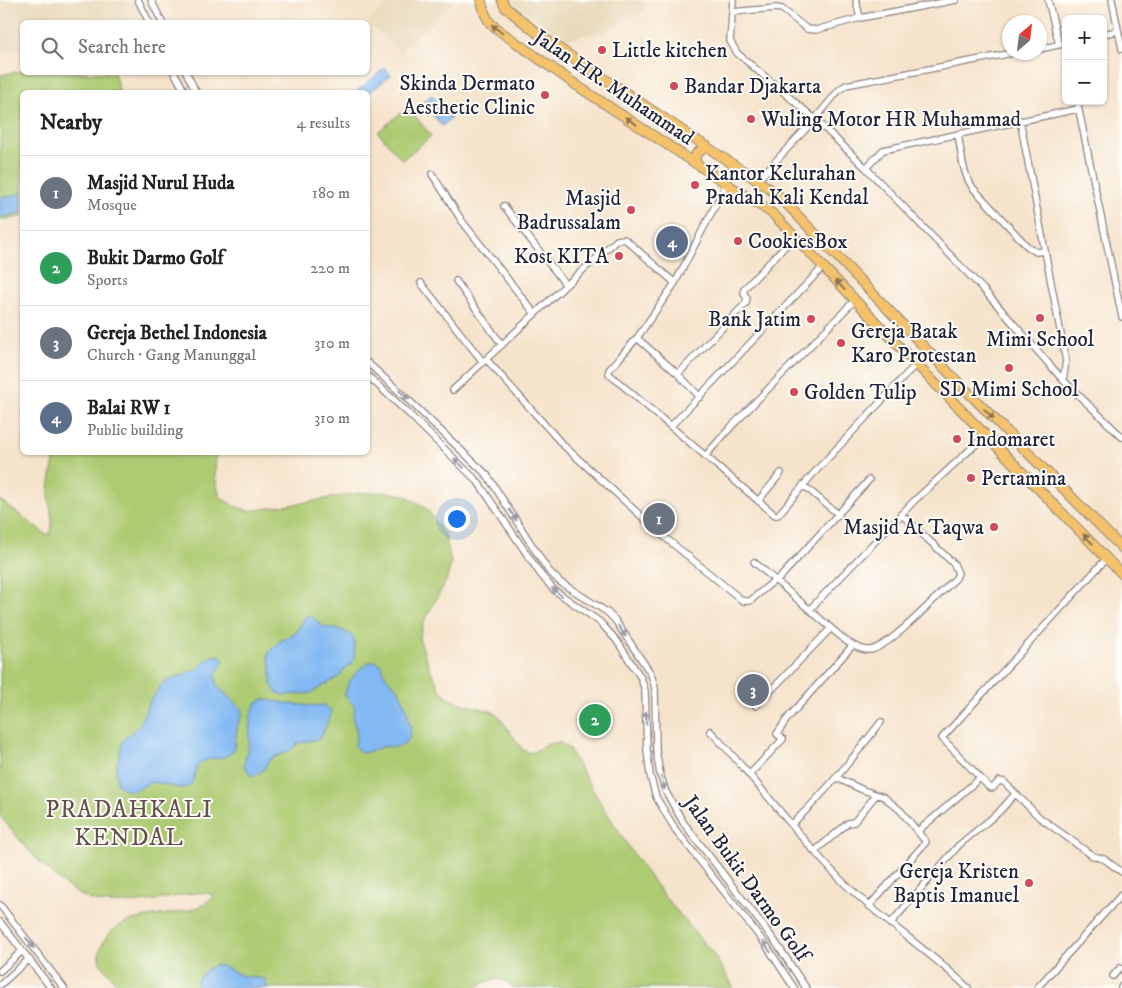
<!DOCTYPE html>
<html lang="en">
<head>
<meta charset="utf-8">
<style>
  body { margin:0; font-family:"IM FELL DW Pica",serif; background:#f6f6f6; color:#202124 }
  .controls { position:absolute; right:15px; top:15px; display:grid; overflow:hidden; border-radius:8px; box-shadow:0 1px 4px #0004 }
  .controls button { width:45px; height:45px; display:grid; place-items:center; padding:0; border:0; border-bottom:1px solid #e0e0e0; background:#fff; color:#202124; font:25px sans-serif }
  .compass { position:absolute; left:1002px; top:15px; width:45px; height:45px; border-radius:50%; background:#fff; box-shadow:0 1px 4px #0004; rotate:28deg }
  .you { position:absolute; left:456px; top:518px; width:18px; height:18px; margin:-12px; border:4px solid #fff; border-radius:50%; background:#1a73e8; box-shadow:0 0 0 8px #1a73e833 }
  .badge { display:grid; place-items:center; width:32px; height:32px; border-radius:50%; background:#d93025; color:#fff; font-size:16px; font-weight:700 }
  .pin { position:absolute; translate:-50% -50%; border:2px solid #fff; box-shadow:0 1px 5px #0006 }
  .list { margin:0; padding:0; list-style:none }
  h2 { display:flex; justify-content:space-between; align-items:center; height:65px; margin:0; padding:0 20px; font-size:21px }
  h2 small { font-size:16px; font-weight:400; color:#757577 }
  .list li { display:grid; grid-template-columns:32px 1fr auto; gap:15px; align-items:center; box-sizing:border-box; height:75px; padding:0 20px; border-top:1px solid #e0e0e0 }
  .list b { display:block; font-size:19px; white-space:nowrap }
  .list p { margin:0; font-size:16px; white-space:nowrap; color:#757577 }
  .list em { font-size:16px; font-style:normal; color:#757577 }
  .icon { flex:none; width:28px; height:28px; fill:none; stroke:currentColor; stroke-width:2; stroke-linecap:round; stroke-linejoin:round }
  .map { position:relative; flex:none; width:1122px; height:988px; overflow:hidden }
  .search { position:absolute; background:#fff; box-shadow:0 1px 4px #0004; left:20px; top:20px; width:350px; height:55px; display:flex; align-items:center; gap:12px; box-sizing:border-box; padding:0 18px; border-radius:8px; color:#757577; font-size:19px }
  .panel { position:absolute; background:#fff; box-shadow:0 1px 4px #0004; left:20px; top:90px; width:350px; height:365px; border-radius:8px }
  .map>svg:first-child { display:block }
  .built { fill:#e9d9ba }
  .green { fill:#adcb72; stroke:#687656 }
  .water { fill:#82b9f2; stroke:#526e96 }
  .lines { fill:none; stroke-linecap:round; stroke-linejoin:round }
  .street-casing { stroke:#8c8283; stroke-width:8 }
  .primary-casing { stroke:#8c8283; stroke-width:11 }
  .street { stroke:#fff; stroke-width:5.5 }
  .primary { stroke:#f3c26a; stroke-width:9 }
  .oneway { fill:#8a7252 }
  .oneway2 { fill:#9c9ca7 }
  .poi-dot { fill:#d1495b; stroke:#fdfcf7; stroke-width:2 }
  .labels { text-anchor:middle; stroke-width:4; stroke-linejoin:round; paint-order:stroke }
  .poi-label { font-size:21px; fill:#22223b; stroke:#fdfcf7; text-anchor:start }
  .street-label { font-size:21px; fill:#22223b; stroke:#fdfcf7 }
  .quarter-label { font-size:24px; letter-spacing:1px; fill:#66504a; stroke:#fdfcf7 }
</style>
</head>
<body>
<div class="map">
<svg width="1122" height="988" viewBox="0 0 1122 988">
  <rect width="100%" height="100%" fill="#fdfcf7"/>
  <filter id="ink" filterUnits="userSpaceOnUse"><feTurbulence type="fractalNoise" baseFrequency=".02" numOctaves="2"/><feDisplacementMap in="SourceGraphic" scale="10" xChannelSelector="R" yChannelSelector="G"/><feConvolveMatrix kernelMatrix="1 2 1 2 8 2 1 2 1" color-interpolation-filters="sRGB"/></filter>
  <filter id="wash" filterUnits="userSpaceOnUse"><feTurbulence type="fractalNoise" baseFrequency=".0096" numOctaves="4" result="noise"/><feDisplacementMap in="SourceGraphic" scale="20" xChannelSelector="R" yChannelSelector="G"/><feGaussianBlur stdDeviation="1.12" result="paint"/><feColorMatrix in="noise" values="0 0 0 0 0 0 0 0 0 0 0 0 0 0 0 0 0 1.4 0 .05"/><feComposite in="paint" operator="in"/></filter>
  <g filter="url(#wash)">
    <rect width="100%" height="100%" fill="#f6e3cb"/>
    <path class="built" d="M0,0H137L149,22H22V49L0,51Z
      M390,0H456L400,51L368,23Z
      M510,0H643L645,9L603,32L565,40Z"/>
    <path class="green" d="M22,71V72L114,73L120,92H22V217L0,220V75Z
      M408,107L431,136L402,160L378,132Z
      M56,452L216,453L215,477L220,497L234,506L249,511L296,504L359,493L386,492L405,495L427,509L445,536L451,561L447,579L424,622L419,638L430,669L441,691L453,701L491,711L498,715L523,750L531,753L548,744L559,742L568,748L603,807L636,858L664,896L714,955L734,988H513C500,972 489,981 474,988H121L100,963C98,956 99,951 102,945C119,902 194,926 213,895C201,889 181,896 168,898C146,901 122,906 99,902C64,896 22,843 0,816V500L45,534H50C55,521 49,508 49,495C49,481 53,467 56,452Z"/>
    <path class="water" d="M385,68L391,75L368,94V92H359L357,91Z
      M432,95L451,118L442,126L423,102Z
      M22,192V213L0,217V197L14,196Z
      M311,616L324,627L342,630L350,634L353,637L355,646L354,659L352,664L345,668L340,676L311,693L284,695L277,693L271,684V668L268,656L269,652L279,642L297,632L305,617Z
      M219,655L224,660L215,676L218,687L243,710C242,717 238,722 237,729C234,740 238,754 223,757C215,759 208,758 201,763C196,766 195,772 194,777C190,792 181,788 170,786C164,784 157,783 151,782L135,790L130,791L122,788L117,783L116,770L123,740L139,726L149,703L163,683L197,669L206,660L214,656Z
      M373,661C386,665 381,669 387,678C390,682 395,685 398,689C404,698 412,725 410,735C409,739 406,742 403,745L394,747L385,746L364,753L360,752L355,746L357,731L352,718C359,703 351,705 345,695C347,681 360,666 373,661Z
      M264,699C278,702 311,708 323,705L331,710V714L320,739L298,743L291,750L270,759L263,770L254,776L250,774L244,765L249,744L250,717L256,703Z
      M215,965L222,966L243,976L265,979L267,988H195C200,975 202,972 215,965Z"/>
  </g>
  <g filter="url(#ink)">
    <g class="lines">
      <g class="street-casing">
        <path id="street" d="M138,0L149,22
          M151,0L162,22
          M733,0L730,41L737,53L815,119L866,168L983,289L1063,380L1122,437
          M856,0L860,18
          M1048,0L1059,45
          M1112,0L1122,49
          M732,12L776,8L782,9L807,29L816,30L860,18L956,0
          M1103,34L1118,31
          M1040,49L1066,43
          M174,72L185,92
          M186,72L196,92
          M1077,101L1122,317
          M1020,120L1066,361L1063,380
          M958,134C961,151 962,173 973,188L1027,246L1036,252L1044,251
          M866,168L883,150L1078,109
          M432,174L462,221L535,314
          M758,180L815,119L839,90L846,85L1018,52
          M727,183L675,283L637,338L609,370V374L775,515H778L813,474L916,364
          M504,206L566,285
          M456,281L502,345
          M421,283L483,362
          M637,338L678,374L700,397
          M486,359L563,445L662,535L743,601H750L775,580
          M368,363L416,407L487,475L548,570L560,582L607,612L615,620L651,674L655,688L656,750L660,774L666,792L683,822L774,940L806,988
          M678,374L746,303L747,298L744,294V289L794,237
          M368,376L409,414L478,482L541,575L554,590L600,622L617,641L641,678L645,691L647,750L650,775L656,797L675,829L766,945L794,988
          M453,390L566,285L617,240L624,239L626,240L675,283
          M671,426L823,267
          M706,455L731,427L855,300
          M803,485L839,515
          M758,501L781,473
          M1107,558L942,738L989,787L993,788L999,781L1004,782L1039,817L1093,856L1104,859L1122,872
          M754,562L846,641C853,645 862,651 871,650C892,645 939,594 956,578L958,573L954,564L901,514
          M777,581L869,480
          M810,609L914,501L986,435
          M756,706L831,628
          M710,731C758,780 797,837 846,885C885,922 929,951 968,988
          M749,775L783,739L777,734L787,719L853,645
          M837,778L863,790L884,797L901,811L926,842L869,906
          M792,824C825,793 853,758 881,722
          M918,831L980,778
          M815,851L848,823L854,822L876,795
          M0,905L64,988
          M0,922L51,988
          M890,924L959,845L999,812L1015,794
          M0,971L22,951
          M1113,976L1120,968
          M0,985L29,959
          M1037,988L1122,894
          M1121,988L1122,986"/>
      </g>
      <g class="primary-casing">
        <path id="primary" d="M481,0L485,14L490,23L504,34L579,87L773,214L916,364L1122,574
          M502,0L505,7L542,37L776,193L953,377L1122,548
          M695,163L696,154L707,146"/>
      </g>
      <use href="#street" class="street"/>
      <use href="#primary" class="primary"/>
    </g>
    <defs><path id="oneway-solid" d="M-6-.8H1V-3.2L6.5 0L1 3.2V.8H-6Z" transform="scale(1.25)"/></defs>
    <g class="oneway">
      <use href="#oneway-solid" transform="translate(497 29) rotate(-141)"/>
      <use href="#oneway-solid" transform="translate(631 121) rotate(-147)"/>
      <use href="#oneway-solid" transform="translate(840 285) rotate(-134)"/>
      <use href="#oneway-solid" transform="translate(989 414) rotate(46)"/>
      <use href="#oneway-solid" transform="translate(1088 539) rotate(-135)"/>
    </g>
    <g class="oneway2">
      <use href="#oneway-solid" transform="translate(404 395) rotate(42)"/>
      <use href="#oneway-solid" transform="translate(459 463) rotate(-135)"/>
      <use href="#oneway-solid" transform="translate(513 515) rotate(57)"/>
      <use href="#oneway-solid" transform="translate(557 592) rotate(-140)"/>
      <use href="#oneway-solid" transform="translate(622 631) rotate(56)"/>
      <use href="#oneway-solid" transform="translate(646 718) rotate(-92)"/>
      <use href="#oneway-solid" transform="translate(663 783) rotate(73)"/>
      <use href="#oneway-solid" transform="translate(30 943) rotate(52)"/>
      <use href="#oneway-solid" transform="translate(767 947) rotate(-125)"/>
    </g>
  </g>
  <g class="poi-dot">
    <circle cx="602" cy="50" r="5"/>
    <circle cx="674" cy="86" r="5"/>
    <circle cx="545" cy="95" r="5"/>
    <circle cx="751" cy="119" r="5"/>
    <circle cx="695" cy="185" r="5"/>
    <circle cx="631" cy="210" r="5"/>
    <circle cx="738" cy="241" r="5"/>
    <circle cx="619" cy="256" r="5"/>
    <circle cx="1040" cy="318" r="5"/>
    <circle cx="811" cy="319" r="5"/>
    <circle cx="841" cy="343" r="5"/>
    <circle cx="1009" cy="368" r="5"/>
    <circle cx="794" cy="392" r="5"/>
    <circle cx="957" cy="439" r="5"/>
    <circle cx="971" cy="478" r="5"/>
    <circle cx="994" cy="527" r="5"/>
    <circle cx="1029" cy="883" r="5"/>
  </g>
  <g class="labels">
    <g class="poi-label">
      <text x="612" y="57">Little kitchen</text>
      <text x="535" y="90" text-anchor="end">Skinda Dermato<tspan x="535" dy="24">Aesthetic Clinic</tspan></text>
      <text x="684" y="93">Bandar Djakarta</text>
      <text x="761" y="126">Wuling Motor HR Muhammad</text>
      <text x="705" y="180">Kantor Kelurahan<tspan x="705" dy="24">Pradah Kali Kendal</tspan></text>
      <text x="621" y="205" text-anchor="end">Masjid<tspan x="621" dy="24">Badrussalam</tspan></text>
      <text x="748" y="248">CookiesBox</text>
      <text x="609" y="263" text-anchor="end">Kost KITA</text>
      <text x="801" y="326" text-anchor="end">Bank Jatim</text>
      <text x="851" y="338">Gereja Batak<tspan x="851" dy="24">Karo Protestan</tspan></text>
      <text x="1040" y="346" text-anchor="middle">Mimi School</text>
      <text x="1009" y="396" text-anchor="middle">SD Mimi School</text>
      <text x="804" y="399">Golden Tulip</text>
      <text x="967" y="446">Indomaret</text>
      <text x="981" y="485">Pertamina</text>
      <text x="984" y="534" text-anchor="end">Masjid At Taqwa</text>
      <text x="1019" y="878" text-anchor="end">Gereja Kristen<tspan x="1019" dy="24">Baptis Imanuel</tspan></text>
    </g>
    <g class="street-label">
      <text transform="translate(614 87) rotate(34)" y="7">Jalan HR. Muhammad</text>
      <text transform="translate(747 878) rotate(54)" y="7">Jalan Bukit Darmo Golf</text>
    </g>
    <g class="quarter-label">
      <text x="129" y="817">PRADAHKALI<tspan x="129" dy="28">KENDAL</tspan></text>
    </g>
  </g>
</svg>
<div class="controls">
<button>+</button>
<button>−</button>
</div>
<svg class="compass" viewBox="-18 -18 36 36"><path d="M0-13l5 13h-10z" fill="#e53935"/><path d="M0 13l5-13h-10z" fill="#757577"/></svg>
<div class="you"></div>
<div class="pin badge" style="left:659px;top:519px;background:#6b7280">1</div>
<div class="pin badge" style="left:595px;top:720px;background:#2e9e5b">2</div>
<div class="pin badge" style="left:753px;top:690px;background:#6b7280">3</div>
<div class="pin badge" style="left:672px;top:242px;background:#5c6f8a">4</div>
<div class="search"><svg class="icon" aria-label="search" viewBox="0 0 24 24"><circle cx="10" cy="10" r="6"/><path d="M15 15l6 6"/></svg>Search here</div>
<section class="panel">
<h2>Nearby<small>4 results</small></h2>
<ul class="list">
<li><span class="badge" style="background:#6b7280">1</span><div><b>Masjid Nurul Huda</b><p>Mosque</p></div><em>180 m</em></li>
<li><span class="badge" style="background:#2e9e5b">2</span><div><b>Bukit Darmo Golf</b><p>Sports</p></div><em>220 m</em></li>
<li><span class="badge" style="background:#6b7280">3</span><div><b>Gereja Bethel Indonesia</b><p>Church · Gang Manunggal</p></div><em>310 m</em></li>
<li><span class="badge" style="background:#5c6f8a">4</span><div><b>Balai RW 1</b><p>Public building</p></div><em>310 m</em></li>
</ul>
</section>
</div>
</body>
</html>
